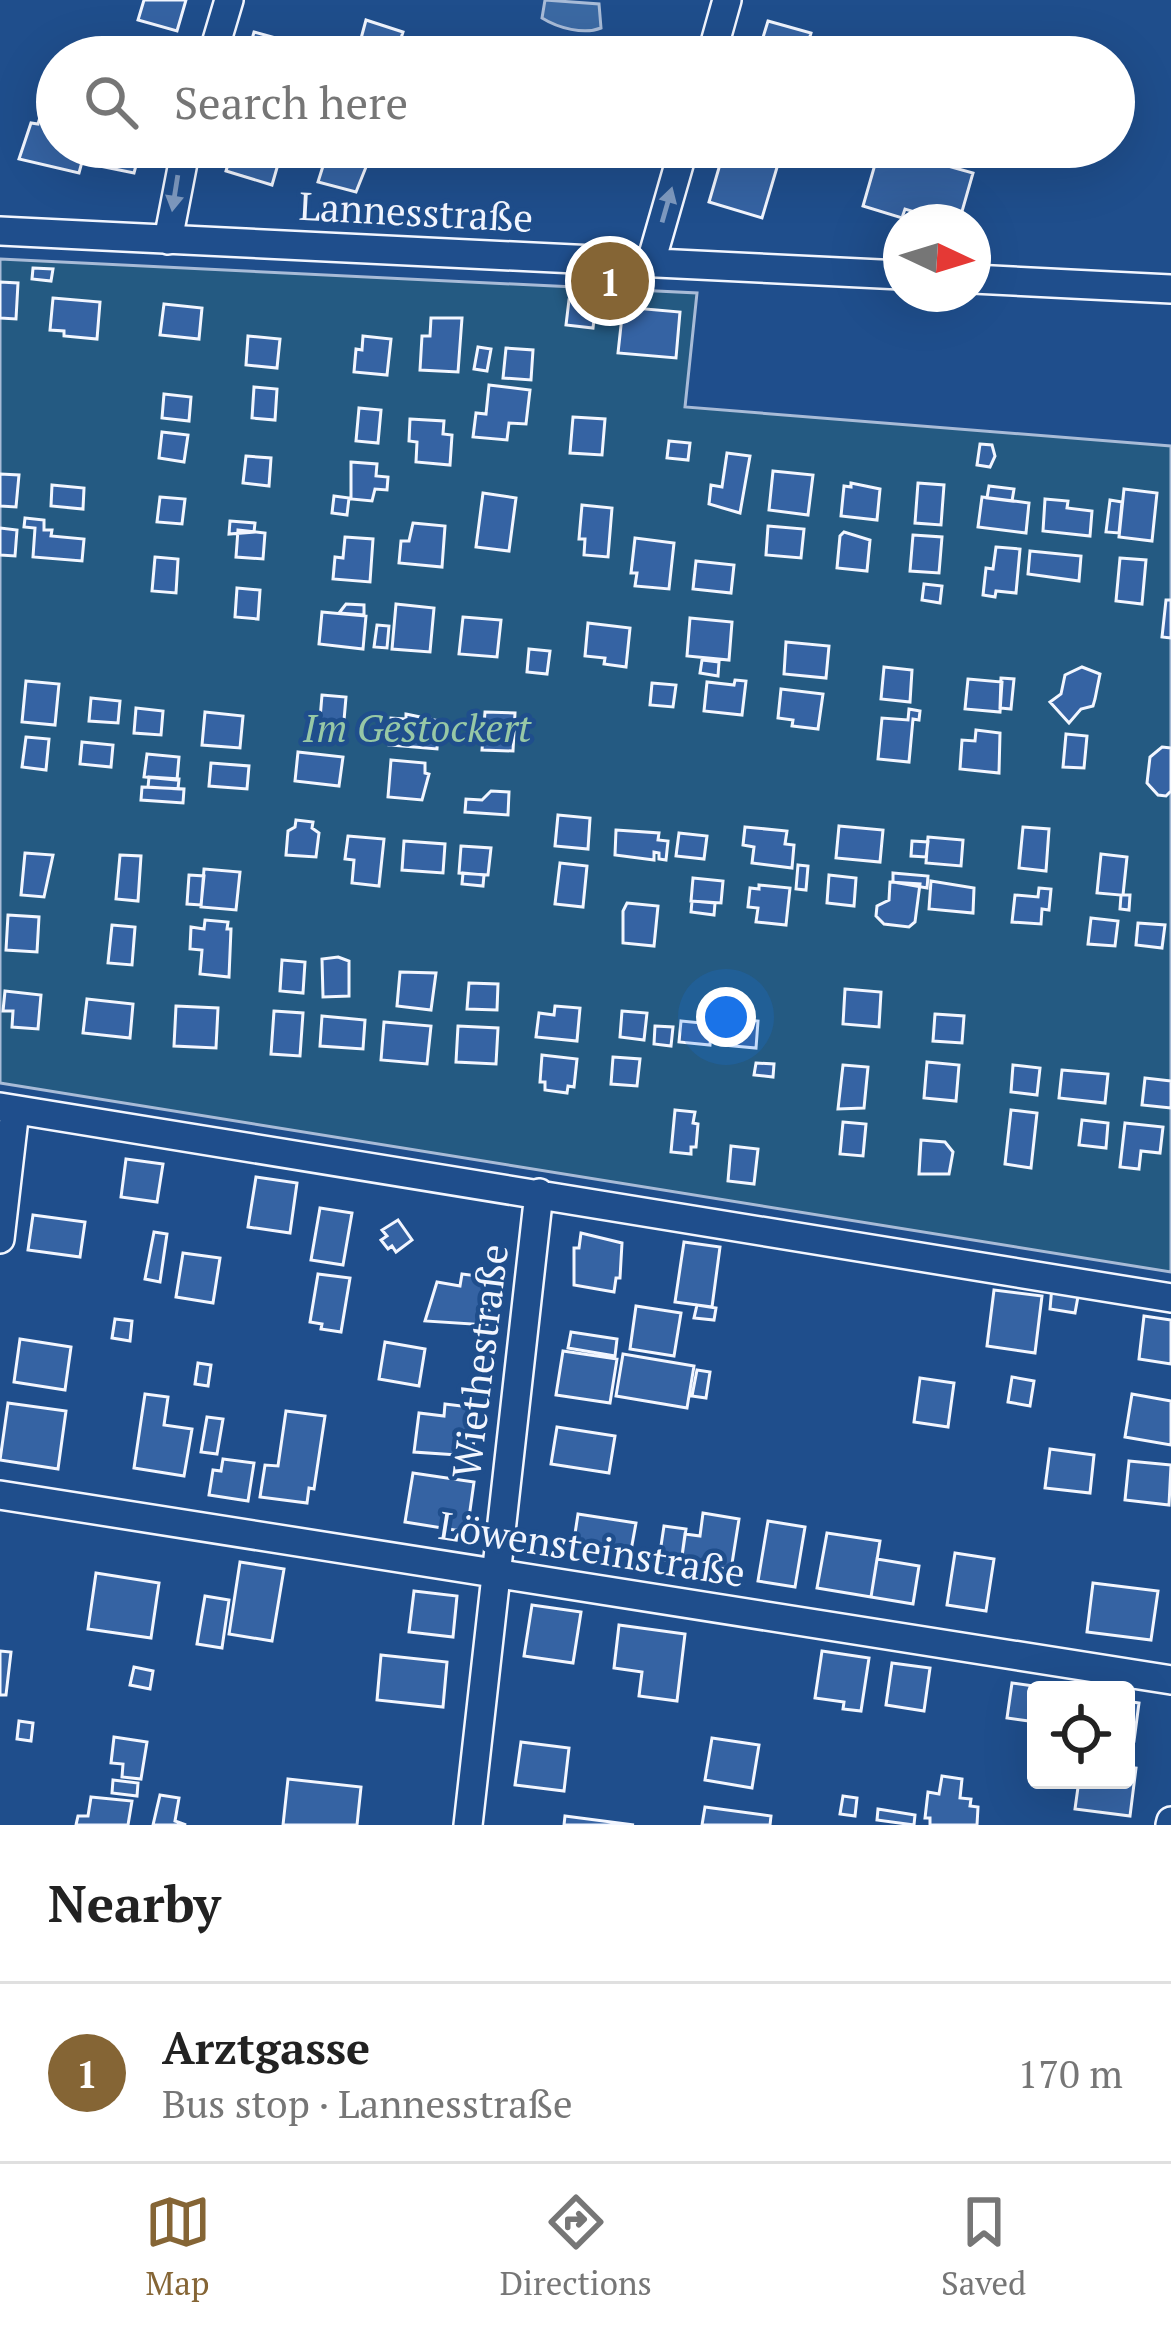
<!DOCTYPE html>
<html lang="en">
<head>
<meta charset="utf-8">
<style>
  body { margin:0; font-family:"PT Serif",serif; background:#f6f6f6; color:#222 }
  .controls { position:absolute; right:36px; bottom:36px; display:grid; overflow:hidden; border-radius:12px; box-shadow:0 12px 48px #0002 }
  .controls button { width:108px; height:108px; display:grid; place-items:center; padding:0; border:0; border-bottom:3px solid #e0e0e0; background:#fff; color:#222; font:60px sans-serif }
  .compass { position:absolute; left:883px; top:204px; width:108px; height:108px; border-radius:50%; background:#fff; box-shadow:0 12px 48px #0002; rotate:94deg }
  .you { position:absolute; left:726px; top:1017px; width:42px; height:42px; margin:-30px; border:9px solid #fff; border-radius:50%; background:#1a73e8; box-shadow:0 0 0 18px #1a73e833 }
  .badge { display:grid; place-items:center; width:78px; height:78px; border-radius:50%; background:#856535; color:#fff; font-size:39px; font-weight:700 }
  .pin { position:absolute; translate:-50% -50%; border:6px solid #fff; box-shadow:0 3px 12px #0006 }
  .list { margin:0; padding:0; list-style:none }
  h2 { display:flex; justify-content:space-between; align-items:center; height:156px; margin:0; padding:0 48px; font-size:51px }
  h2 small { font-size:39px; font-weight:400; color:#767676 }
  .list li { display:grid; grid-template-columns:78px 1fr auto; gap:36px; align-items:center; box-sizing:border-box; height:180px; padding:0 48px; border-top:3px solid #e0e0e0 }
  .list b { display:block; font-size:45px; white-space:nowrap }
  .list p { margin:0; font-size:39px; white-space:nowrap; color:#767676 }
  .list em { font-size:39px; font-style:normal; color:#767676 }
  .icon { flex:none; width:66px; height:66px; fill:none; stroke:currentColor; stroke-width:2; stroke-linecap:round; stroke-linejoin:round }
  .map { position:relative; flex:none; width:1171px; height:1825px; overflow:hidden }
  .search { position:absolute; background:#fff; box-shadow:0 12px 48px #0002; left:36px; right:36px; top:36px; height:132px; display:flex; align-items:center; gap:30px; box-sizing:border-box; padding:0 42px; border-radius:66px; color:#767676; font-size:45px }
  .sheet { height:336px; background:#fff }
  nav { display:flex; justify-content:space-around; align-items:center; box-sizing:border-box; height:168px; border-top:3px solid #e0e0e0; background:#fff; font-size:33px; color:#767676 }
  nav a { display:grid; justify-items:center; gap:6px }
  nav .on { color:#856535 }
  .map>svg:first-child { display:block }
  .green { fill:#245a82; stroke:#a8bbd7; stroke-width:3 }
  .water { fill:#3b69a3; stroke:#a8bbd7; stroke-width:3 }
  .building { fill:#3563a3; stroke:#f2f6ff; stroke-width:3 }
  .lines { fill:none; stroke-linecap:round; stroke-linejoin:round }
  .minor-casing { stroke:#f2f6ff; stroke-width:32 }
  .minor { stroke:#1f4e8c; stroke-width:27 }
  .oneway { fill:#7e9ac0 }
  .labels { text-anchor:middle; stroke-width:9; stroke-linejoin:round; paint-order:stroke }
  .street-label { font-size:39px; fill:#f2f6ff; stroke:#1f4e8c }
  .park-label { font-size:39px; font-style:italic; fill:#97c8a6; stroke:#1f4e8c }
</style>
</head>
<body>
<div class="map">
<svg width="1171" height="1825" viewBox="0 0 1171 1825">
  <rect width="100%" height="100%" fill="#1f4e8c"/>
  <path class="green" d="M0,259L697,293L685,407L1171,446V1272L0,1083Z"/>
  <path class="water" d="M545,0L599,4L601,28C584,35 558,28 542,18Z"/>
  <path class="building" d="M144,0H186L177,31L138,20Z
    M366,20L403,32L395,57H356Z
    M768,21L811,33L804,57H757Z
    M254,32L301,45L298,57H247Z
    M44,104L57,108V147H86L79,173L19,159L31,123L38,124Z
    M105,147H141L134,173L100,166Z
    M233,147H283L272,185L226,171Z
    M329,147H374L356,192L318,182Z
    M830,147H854L850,162L828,157Z
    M880,147L973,173L961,215L941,209L938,219L905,209L902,218L863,206Z
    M723,154L743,158L744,154L778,164L762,218L709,202Z
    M33,268L53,269L51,281L32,279Z
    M0,282L18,283L16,319L0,318Z
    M53,298L100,302L97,339L64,336V331L50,330Z
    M569,300L596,303L593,328L566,325Z
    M164,304L202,308L199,339L160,335Z
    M623,307L680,312L676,358L618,353Z
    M431,318H462L458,372L420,370L422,336H430Z
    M248,336L280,339L277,368L246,365Z
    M363,336L391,339L387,375L354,372L356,349L362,350Z
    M478,347L491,349L487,371L474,369Z
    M506,348L533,350L531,380L503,378Z
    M489,385L530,390L526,424L509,423L507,440L473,437L476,413L486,414Z
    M254,387L277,389L275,420L252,418Z
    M164,394L191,397L189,421L162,418Z
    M359,408L381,410L378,443L356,441Z
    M573,417L605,419L602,455L570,453Z
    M410,419L444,421L443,434L452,435L450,465L416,462L417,442L409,441Z
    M162,432L188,435L184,462L159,458Z
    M669,441L690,443L688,460L667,458Z
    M980,444L992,445L995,456L990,467L977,465Z
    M727,453L750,456L740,513L709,504L711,485L722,487Z
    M246,456L271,458L269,486L243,483Z
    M351,462L377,464L376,476L388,477L387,490L375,489L372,501L351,499Z
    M773,471L813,475L808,515L769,510Z
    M0,474L19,475L16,507L0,506Z
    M851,483L880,489L877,520L841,516L844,486L851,487Z
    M918,483L944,485L941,525L915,523Z
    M52,485L84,488L83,509L51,506Z
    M989,486L1014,489L1012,501L987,498Z
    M1124,489L1157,493L1152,541L1119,537Z
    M483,493L516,498L509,551L476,547Z
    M334,496L349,498L347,515L332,513Z
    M160,497L185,499L182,524L157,522Z
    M982,497L1029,503L1026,533L978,527Z
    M1045,499L1068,501L1067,508L1092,511L1090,536L1043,531Z
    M1110,500L1122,502L1119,533L1106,532Z
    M582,505L612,508L608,557L584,555L585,539H579Z
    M25,518L44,520V530H52L51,536L84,539L82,561L33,557L35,528L24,527Z
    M230,521L255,523L254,532L229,534Z
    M413,523L445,526L442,567L399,563L401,541H409Z
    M768,526L804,529L801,558L766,555Z
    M0,528L17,530L15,556L0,555Z
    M238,530L265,533L263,559L236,557Z
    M844,532L870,540L867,571L837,568L840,536Z
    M913,535L942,537L939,573L910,571Z
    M345,537L373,539L370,582L333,579L335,557L343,558Z
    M635,538L674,543L669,589L635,586L637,573H631Z
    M996,547L1020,549L1016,593L996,591L995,597L983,595L986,568L993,569Z
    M1030,551L1081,556L1079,581L1028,574Z
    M155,557L178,559L176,593L152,591Z
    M1120,558L1146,560L1142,604L1116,601Z
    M696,561L734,565L731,593L693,589Z
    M924,584L942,586L940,603L922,600Z
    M237,588L260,590L258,619L235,617Z
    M1166,600H1171V638L1162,637Z
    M346,604L364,605V615L339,613Z
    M396,604L434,608L430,652L392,649Z
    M322,612L366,616L363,649L319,644Z
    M463,617L501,620L497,657L459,654Z
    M690,618L732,622L729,660L687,656Z
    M588,623L630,628L626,667L604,664L605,658L585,656Z
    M377,625L389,626L387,648L374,647Z
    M786,642L829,646L826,678L784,674Z
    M529,649L550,651L547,674L527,672Z
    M702,660L719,662L718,676L700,673Z
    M884,667L912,670L910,702L881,699Z
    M1082,667L1100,674L1095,699L1093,706L1081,709L1069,723L1050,702L1061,694L1065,675Z
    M1001,678L1014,679L1011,709L1000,708Z
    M968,679L1002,682L1000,712L965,709Z
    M735,680L746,681L742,715L704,711L707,682L734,685Z
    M26,681L59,684L55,725L22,722Z
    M652,683L676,685L673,707L650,705Z
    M781,689L823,694L818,729L792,726L793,720L778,718Z
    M322,695L346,697L343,732L319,731Z
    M91,698L120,701L118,723L89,721Z
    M136,708L163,711L161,735L134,733Z
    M909,709L920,711L919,720L913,719L909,762L878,759L882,718L908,720Z
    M205,712L243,716L240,748L202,745Z
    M485,712L515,713L513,751L482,750Z
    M406,714L439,721L437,749L389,745L391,718L406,719Z
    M976,730L1000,733L999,773L960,769L962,740L975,741Z
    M1066,734L1087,736L1084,768L1063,767Z
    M26,737L49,739L46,770L22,767Z
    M82,742L113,745L111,767L80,764Z
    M1162,747L1171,748V791L1166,796L1158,795L1147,783L1150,757Z
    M298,752L343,757L339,786L295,781Z
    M147,754L179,757L177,780L144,777Z
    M391,760L425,763V773L429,774L422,800L388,797Z
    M211,763L249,766L247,789L209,786Z
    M149,777L179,779L178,789L148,787Z
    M142,787L184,789L183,803L141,800Z
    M491,791L509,792L508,815L465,812L466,799L482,800Z
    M558,815L590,818L588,849L555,846Z
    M296,820L313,822L312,828L319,833L316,857L286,855L288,831L295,827Z
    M839,826L883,830L880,862L836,858Z
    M745,827L787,831L785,844L794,845L792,868L752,863L754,847L743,845Z
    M1023,827L1049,829L1046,871L1019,868Z
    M616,830L659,833L658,840L668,841L666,860L659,859V853L654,852V860L615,855Z
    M679,833L707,836L704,859L676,856Z
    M348,836L384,839L379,886L352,883L354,860L345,859Z
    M928,837L963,840L961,866L926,863Z
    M404,841L445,844L443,873L402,870Z
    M912,841L928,842L926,857L911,856Z
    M461,846L491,848L488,875L459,873Z
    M25,853L53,855L44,897L21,895Z
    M1101,854L1127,857L1123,895H1130L1129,910L1120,909L1121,895L1097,893Z
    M120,855L141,856L138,901L116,899Z
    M560,863L587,866L583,907L555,904Z
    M798,865L808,866L806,890L796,889Z
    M204,869L240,872L236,910L201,907Z
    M463,873L484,875L483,886L462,884Z
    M893,873L928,876L927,888L893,882Z
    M189,875L204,876L201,905L187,904Z
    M829,875L856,878L854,906L827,903Z
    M693,878L723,881L721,903L691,901Z
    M931,881L974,888L973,913L929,909Z
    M890,882L920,884L915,922L909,927L884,924L876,916L877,906L889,900Z
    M759,885L790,888L786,925L756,922L758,908L748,907L750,888L759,889Z
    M1039,888L1051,889L1049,910L1042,909L1041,924L1012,922L1015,895L1038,897Z
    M692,901L715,903L714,915L691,912Z
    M627,903L658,906L654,946L623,943V911Z
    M8,915L39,917L37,952L6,950Z
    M1091,918L1118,921L1115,946L1088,944Z
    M205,920L228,922L227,929H231L229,977L200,974L202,950L190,949L191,927L204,929Z
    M1138,923L1165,925L1162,948L1136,945Z
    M112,925L135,927L132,965L108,963Z
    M338,957L349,961V996L323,997L322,959Z
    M282,960L305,962L303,993L280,991Z
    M400,972L436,973L431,1010L397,1006Z
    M469,983L498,984L497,1010L467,1009Z
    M845,989L881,992L879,1027L843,1024Z
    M5,991L41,995L38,1029L12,1027L13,1011H3Z
    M87,999L133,1004L130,1038L83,1033Z
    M176,1006L218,1008L216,1048L174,1046Z
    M555,1006L580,1008L577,1041L536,1037L539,1013L554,1015Z
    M274,1011L303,1013L300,1056L271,1054Z
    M622,1011L647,1013L644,1040L620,1037Z
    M935,1014L964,1016L962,1043L933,1041Z
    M322,1016L365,1020L363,1049L320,1046Z
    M725,1018L758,1021L756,1048L722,1045Z
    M681,1021L712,1024L710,1045L679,1042Z
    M384,1022L431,1026L427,1064L381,1060Z
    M458,1026L498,1028L496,1064L456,1062Z
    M655,1026L673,1027L671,1046L654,1044Z
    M542,1055L577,1059L574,1087L568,1086L567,1093L545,1090V1082H540Z
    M613,1057L640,1059L637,1086L611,1084Z
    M927,1062L959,1065L956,1101L924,1098Z
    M756,1063L774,1064L773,1077L754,1075Z
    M843,1065L868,1067L864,1108L838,1109Z
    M1013,1065L1040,1068L1037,1095L1011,1092Z
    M1062,1070L1108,1074L1105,1103L1059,1098Z
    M1145,1078L1171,1081V1108L1142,1105Z
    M675,1110L695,1112L693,1123L698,1124L696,1147H691V1154L671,1152Z
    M1011,1110L1037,1113L1031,1168L1005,1164Z
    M1082,1120L1108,1123L1106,1148L1079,1145Z
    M843,1122L866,1124L863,1156L840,1154Z
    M1125,1123L1163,1127L1160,1153L1141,1151L1139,1169L1120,1167Z
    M921,1140L945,1142L953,1152L949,1174H919Z
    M731,1146L758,1149L754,1184L728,1181Z
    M126,1159L163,1164L157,1202L121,1197Z
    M256,1177L297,1183L290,1233L248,1227Z
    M320,1208L352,1213L343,1265L311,1260Z
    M33,1215L85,1222L80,1257L28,1250Z
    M398,1220L412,1240L396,1252L392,1246L388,1249L381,1240L387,1236L382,1230Z
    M154,1232L167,1234L160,1282L145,1279Z
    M581,1233L622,1243L620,1278H616L614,1292L574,1285V1248H579Z
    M684,1242L720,1247L712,1307L675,1302Z
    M183,1253L220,1258L213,1303L176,1297Z
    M318,1274L350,1278L341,1332L321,1329L322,1324L310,1322Z
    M462,1274L494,1278L487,1325L425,1321L437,1282L460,1286Z
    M1052,1286L1079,1291L1075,1313L1050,1309Z
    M994,1290L1042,1296L1035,1353L987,1346Z
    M697,1305L716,1308L714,1320L694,1318Z
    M636,1306L681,1313L674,1356L630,1349Z
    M1144,1316L1171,1320V1364L1139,1359Z
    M115,1319L132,1321L130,1341L112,1338Z
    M571,1332L617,1339L615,1356L568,1348Z
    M20,1339L71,1347L65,1390L14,1382Z
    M385,1342L425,1349L419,1386L379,1379Z
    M563,1351L617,1359L610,1403L556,1395Z
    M623,1354L694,1366L687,1408L616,1396Z
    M198,1363L211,1365L208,1386L195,1384Z
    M697,1370L710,1372L706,1398L692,1396Z
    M1012,1377L1034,1381L1030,1406L1008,1402Z
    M920,1378L954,1383L948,1427L914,1422Z
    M145,1394L168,1397L164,1425L192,1429L184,1476L134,1468Z
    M1132,1394L1171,1401V1445L1125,1437Z
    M8,1403L66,1411L58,1469L0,1460Z
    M445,1404L478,1408L472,1456L414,1452L419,1413L444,1416Z
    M286,1411L325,1416L314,1489L309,1488L307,1503L260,1497L265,1465L278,1466Z
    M207,1417L223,1419L217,1454L201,1452Z
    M557,1427L615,1436L609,1473L551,1464Z
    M1050,1449L1094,1455L1090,1493L1045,1488Z
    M223,1459L254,1463L248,1501L209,1495L213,1470L221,1471Z
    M1129,1461L1171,1465L1169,1505L1125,1500Z
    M413,1473L474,1482L467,1532L405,1522Z
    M703,1513L739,1519L731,1570L681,1563L685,1534L700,1536Z
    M578,1514L636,1523L630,1556L573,1547Z
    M768,1521L805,1527L795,1587L758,1581Z
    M664,1526L686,1529L681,1563L659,1559Z
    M827,1533L880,1541L871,1597L817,1588Z
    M955,1553L994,1559L986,1611L947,1605Z
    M877,1559L919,1566L913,1604L871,1597Z
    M240,1562L284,1569L272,1641L229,1634Z
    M96,1573L159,1583L151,1638L88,1629Z
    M1093,1583L1158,1591L1151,1640L1087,1632Z
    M414,1591L457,1596L453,1637L409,1632Z
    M205,1596L229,1600L222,1648L197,1644Z
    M532,1605L581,1612L573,1663L524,1656Z
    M619,1625L685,1634L677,1701L639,1696L642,1672L614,1668Z
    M0,1651L11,1652L6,1695H0Z
    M822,1651L869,1658L861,1711L843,1709L844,1702L815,1698Z
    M381,1655L447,1662L443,1707L377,1700Z
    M892,1663L930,1668L924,1711L886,1705Z
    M134,1667L153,1671L150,1689L130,1685Z
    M1012,1683L1055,1689L1036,1690V1722L1007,1718Z
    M1126,1701L1139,1703L1134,1741L1126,1740Z
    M19,1721L33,1723L31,1741L17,1739Z
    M114,1737L147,1742L141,1779L122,1777L123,1764L111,1763Z
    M712,1738L759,1745L752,1788L705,1780Z
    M521,1742L569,1748L564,1791L515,1785Z
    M1126,1767L1136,1768L1130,1816L1075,1809L1079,1780H1126Z
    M942,1776L962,1779L960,1798L971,1799L970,1806L978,1807L977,1825H930V1818H925L928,1792L939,1794Z
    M288,1779L361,1787L357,1825H283Z
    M113,1780L138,1783L137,1796L112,1793Z
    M160,1795L179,1798L175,1821L186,1825H153Z
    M843,1796L857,1798L855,1816L840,1814Z
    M91,1797L132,1801L128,1825H76L78,1816H88Z
    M705,1807L771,1816L770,1825H702Z
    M878,1809L915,1815L914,1825L877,1820Z
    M565,1816L634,1825H564Z"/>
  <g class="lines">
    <g class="minor-casing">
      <path id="minor" d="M212,57L229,0
        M711,57L727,0
        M0,231L901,275
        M168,240L186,147
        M651,262L684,147
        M973,279L1171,289
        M0,1107L1171,1298
        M0,1239L15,1110
        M0,1495L1171,1680
        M468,1825L539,1193
        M1170,1825L1171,1821"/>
    </g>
    <use href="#minor" class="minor"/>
  </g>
  <defs><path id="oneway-solid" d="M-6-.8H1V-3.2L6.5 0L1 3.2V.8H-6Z" transform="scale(3)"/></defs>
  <g class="oneway">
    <use href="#oneway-solid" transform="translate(175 193) rotate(99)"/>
    <use href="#oneway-solid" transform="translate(667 205) rotate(-74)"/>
  </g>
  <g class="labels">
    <g class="street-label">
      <text transform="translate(416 212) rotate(3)" y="14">Lannesstraße</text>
      <text transform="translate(480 1361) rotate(-83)" y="14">Wiethestraße</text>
      <text transform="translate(592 1549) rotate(9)" y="14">Löwensteinstraße</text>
    </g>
    <g class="park-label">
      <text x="417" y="742">Im Gestockert</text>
    </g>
  </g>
</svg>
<div class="controls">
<button><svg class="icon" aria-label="locate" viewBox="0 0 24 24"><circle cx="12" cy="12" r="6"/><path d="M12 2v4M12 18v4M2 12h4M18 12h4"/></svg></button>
</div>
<svg class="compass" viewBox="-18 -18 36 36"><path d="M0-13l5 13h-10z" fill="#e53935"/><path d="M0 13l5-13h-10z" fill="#767676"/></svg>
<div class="you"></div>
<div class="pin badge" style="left:610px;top:281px">1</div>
<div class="search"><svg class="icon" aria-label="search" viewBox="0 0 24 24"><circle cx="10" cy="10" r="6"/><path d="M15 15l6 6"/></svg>Search here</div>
</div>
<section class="sheet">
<h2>Nearby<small></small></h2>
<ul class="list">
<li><span class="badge">1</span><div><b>Arztgasse</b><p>Bus stop · Lannesstraße</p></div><em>170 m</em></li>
</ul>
</section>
<nav>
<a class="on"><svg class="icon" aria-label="map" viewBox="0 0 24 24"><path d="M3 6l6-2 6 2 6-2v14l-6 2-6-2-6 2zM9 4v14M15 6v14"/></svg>Map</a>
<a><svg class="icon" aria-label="directions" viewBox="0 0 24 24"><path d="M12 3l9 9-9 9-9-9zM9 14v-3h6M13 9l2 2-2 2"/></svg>Directions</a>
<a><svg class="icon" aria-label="saved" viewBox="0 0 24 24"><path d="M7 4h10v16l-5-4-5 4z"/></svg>Saved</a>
</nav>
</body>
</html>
